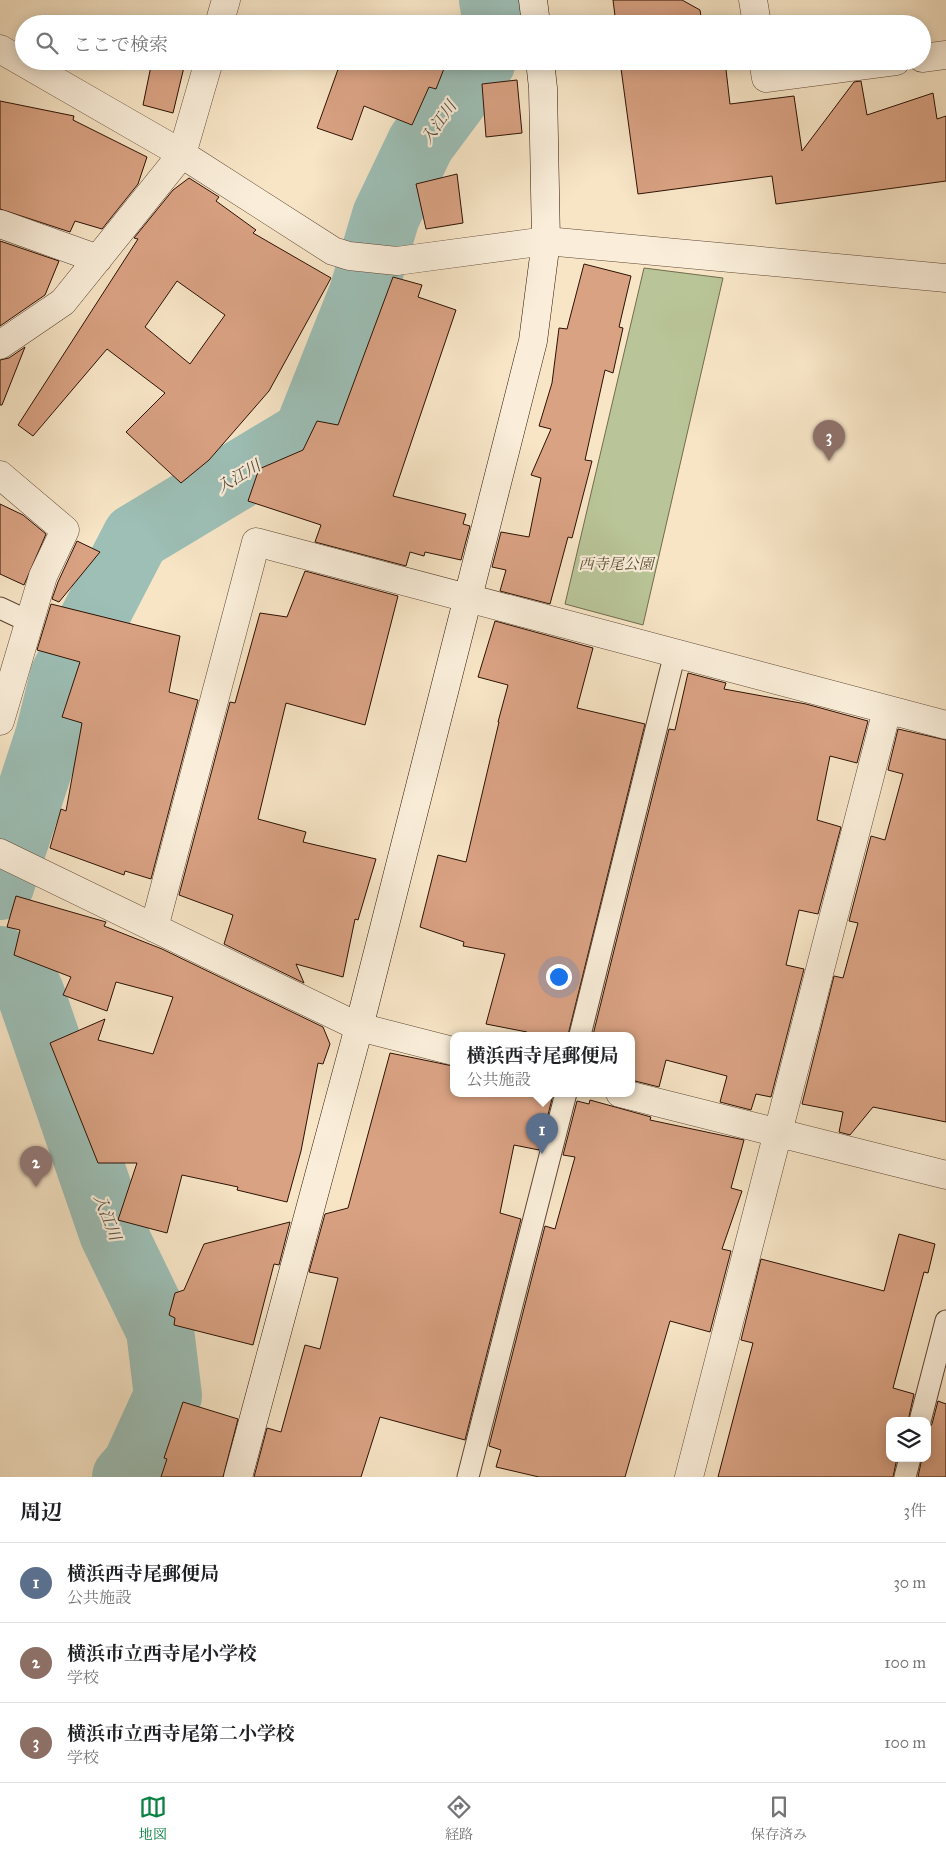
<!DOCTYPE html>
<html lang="ja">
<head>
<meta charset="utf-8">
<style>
  body { margin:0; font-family:"IM FELL Great Primer","Noto Serif JP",serif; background:#f6f6f6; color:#202124 }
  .controls { position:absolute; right:15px; bottom:15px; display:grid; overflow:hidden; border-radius:10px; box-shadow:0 2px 12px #0003 }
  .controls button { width:45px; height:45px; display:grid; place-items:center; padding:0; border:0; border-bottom:1px solid #e0e0e0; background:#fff; color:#202124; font:25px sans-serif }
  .you { position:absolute; left:558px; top:976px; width:18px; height:18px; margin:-12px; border:4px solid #fff; border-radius:50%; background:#1a73e8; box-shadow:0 0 0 8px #1a73e833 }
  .badge { display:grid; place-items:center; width:32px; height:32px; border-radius:50%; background:#0b8043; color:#fff; font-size:16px; font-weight:700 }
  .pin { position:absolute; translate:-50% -41px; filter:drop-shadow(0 1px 2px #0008) }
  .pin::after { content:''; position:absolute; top:26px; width:18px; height:15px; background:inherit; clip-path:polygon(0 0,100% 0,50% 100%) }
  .popup { position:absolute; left:450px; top:1032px; width:185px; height:65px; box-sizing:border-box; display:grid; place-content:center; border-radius:10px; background:#fff; filter:drop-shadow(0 1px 4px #0005); font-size:16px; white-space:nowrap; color:#757577 }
  .popup b { font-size:19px; color:#202124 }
  .popup::after { content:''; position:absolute; left:50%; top:100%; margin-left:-10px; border:10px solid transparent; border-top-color:#fff }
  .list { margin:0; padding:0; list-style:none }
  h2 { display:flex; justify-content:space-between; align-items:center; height:65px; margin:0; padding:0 20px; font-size:21px }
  h2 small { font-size:16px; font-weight:400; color:#757577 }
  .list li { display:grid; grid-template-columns:32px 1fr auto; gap:15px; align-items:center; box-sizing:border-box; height:80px; padding:0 20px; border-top:1px solid #e0e0e0 }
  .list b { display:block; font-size:19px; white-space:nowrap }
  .list p { margin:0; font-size:16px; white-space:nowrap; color:#757577 }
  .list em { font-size:16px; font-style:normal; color:#757577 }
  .icon { flex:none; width:28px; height:28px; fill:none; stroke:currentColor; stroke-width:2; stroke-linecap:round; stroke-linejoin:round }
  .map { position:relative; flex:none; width:946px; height:1477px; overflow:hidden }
  .search { position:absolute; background:#fff; box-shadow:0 2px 12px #0003; left:15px; right:15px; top:15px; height:55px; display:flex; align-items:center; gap:12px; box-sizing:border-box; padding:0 18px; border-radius:28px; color:#757577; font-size:19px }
  .sheet { height:305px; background:#fff }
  nav { display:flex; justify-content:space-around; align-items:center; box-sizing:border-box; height:70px; border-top:1px solid #e0e0e0; background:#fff; font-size:14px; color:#757577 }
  nav a { display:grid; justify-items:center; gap:2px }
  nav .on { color:#0b8043 }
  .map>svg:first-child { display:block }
  .green { fill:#b9c598; stroke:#726b4e }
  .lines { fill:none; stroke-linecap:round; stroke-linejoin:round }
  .river { stroke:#9dbfb6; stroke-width:68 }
  .building { fill:#d9a283; stroke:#2c1103; fill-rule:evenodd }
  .lane-casing { stroke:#5f4634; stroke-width:23 }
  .street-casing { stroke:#5f4634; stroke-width:29 }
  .secondary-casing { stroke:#2c1103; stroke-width:29 }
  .lane { stroke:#faeeda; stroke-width:21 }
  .street { stroke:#faeeda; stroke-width:28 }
  .secondary { stroke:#faeeda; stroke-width:28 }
  .labels { text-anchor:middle; stroke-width:4.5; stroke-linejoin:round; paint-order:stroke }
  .park-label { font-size:15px; font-style:italic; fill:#5d5037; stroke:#faeeda }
  .water-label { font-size:16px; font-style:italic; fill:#544e42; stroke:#faeeda }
</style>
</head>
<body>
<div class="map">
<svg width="946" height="1477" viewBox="0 0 946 1477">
  <rect width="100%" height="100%" fill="#f7e5c6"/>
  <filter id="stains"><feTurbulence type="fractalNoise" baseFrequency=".004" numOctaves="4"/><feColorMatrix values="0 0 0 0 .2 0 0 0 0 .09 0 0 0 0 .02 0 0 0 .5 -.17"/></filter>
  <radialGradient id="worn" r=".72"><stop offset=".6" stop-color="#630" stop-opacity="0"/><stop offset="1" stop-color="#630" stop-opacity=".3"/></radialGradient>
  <path class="green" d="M644,268L723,278L643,625L565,604Z"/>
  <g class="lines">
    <path class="river" d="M493,0L497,24
      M0,886L49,736L64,676L136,537L307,434L363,293L386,216L421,143L482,61
      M0,960L30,992L113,1233L160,1330L168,1396L136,1466L126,1477"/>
  </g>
  <path class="building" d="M613,0H682L700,10L702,23L711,24H616Z
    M356,17L373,24H354Z
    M152,61L184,67L173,113L143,105Z
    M341,61H447L436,89L429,87L412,125L364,106L352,140L317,128Z
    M620,61H725L730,104L794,96L802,151L854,82L861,81L867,115L933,93L937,119L946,116V181L776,204L772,176L638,194Z
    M517,80L522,133L486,137L482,84Z
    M0,101L74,116L73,120L147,157L138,184L102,229L75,221L70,232L0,209Z
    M457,174L463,223L426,229L416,184Z
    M189,178L219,197L216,201L256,230L253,233L331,278L269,391L209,460L181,483L126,432L165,393L107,349L33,436L18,425L138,239L134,238L173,190ZM177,281L225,315L190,364L145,327Z
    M0,241L59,261L45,295L0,326Z
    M584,264L631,276L619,327L623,328L613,373L605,370L585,460L592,461L572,538L568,537L550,604L500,591L506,570L492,567L501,532L529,537L541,478L531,475L551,429L539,426L552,383L559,328L567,329Z
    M393,277L422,285L418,297L456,310L393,496L466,514L463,524L470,526L461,560L425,552L424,556L410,552L406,566L315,542L321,525L248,501L259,469L303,450L317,421L338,425Z
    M25,347L2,405H0V360L9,358Z
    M0,504L23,515L46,534L24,585L0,574Z
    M77,541L100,552L59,602L52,599L58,582Z
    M305,571L398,596L365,725L286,703L258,819L306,832L303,842L376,859L358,920L355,919L343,977L296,964L304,983L224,944L233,915L179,895L230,702L235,703L260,613L287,617Z
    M51,604L180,636L169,692L198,700L151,879L125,871L124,875L50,848L61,809L66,811L82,723L62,717L80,662L37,650Z
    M495,621L593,648L577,708L645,724L568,1035H526L527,1032L486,1024L505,954L463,946L464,942L420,927L438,855L466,862L499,722H498L508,685L478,677Z
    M688,673L726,683L724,689L806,704L868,721L857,763L830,756L817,820L841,827L818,914L799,910L786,965L804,969L771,1097L756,1094L751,1110L720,1102L727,1076L666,1060L659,1087L631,1080V1035H593L669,729L675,730Z
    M898,729L946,740V1122L873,1107L850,1135L839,1132L843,1112L802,1104L834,976L843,978L858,923L849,921L871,836L885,840L903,774L888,770Z
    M16,896L106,922L104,926L162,949L323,1027L330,1044L323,1064L318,1063L301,1151L287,1202L237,1190L238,1187L182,1175L167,1233L118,1220L137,1163H98L50,1043L105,1019L98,1040L153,1054L173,997L116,982L107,1011L63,995L71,977L14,955L20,930L7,927Z
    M390,1053L453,1066V1093H542L553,1095L539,1150L514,1145L500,1213L521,1219L465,1440L380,1417L361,1477H254L267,1428L281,1432L305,1345L320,1349L338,1278L309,1272L325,1214L348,1208Z
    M590,1100L651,1117L650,1120L744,1140L731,1188L742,1191L722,1249L731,1251L710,1332L670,1321L625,1477H539L496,1467L501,1450L489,1446L545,1226L555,1229L575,1157L563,1155L577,1101L589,1104Z
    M290,1222L279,1265L274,1264L253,1345L174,1325L175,1318L169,1315L175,1293L184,1290L204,1244Z
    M899,1234L935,1244L928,1273L924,1272L893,1388L914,1394L908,1421H890V1458H897L893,1477H718L753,1343L741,1340L761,1259L884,1291Z
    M938,1401L946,1404V1477H918L922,1458H927V1431L932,1424Z
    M183,1402L238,1419L223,1477H161L167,1459L164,1458Z"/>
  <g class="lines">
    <g class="lane-casing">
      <path id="lane" d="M0,608L30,622
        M580,1035L675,653
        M920,1421L946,1321
        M468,1477L566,1093
        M905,1477L910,1458"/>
    </g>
    <g class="street-casing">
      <path id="street" d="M753,0L757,24
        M219,24L226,0
        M0,49L177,151L333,251L349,256L397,261L546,241L946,278
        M922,58L946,55
        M763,61L766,78L896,61
        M0,224L98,259
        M0,345L63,302L182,154L209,61
        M0,475L65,530L43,576L0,721
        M0,853L359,1027L453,1051
        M154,928L256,542L946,725
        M620,1093L946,1175
        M689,1477L887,710"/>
    </g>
    <g class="secondary-casing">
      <path id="secondary" d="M533,0L536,24
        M238,1477L359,1027L533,341L546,241L543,88L540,61"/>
    </g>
    <use href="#lane" class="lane"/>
    <use href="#street" class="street"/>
    <use href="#secondary" class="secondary"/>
  </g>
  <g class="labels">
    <g class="park-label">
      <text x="616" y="569">西寺尾公園</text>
    </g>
    <g class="water-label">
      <text transform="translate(438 122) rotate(-54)" y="6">入江川</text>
      <text transform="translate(238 476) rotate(-31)" y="6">入江川</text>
      <text transform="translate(108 1217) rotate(69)" y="6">入江川</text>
    </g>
  </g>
  <rect width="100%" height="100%" filter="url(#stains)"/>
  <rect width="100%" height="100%" fill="url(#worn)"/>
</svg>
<div class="controls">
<button><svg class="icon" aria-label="layers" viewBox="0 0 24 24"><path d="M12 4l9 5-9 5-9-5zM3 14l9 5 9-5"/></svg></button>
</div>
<div class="you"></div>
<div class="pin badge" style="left:542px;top:1154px;background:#5c6f8a">1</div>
<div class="popup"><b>横浜西寺尾郵便局</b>公共施設</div>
<div class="pin badge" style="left:36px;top:1187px;background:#8d6e63">2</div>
<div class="pin badge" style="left:829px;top:461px;background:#8d6e63">3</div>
<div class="search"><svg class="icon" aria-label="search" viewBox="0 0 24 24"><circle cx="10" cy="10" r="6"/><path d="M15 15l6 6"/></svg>ここで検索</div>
</div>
<section class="sheet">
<h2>周辺<small>3件</small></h2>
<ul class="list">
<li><span class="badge" style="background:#5c6f8a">1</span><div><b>横浜西寺尾郵便局</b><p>公共施設</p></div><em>30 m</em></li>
<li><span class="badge" style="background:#8d6e63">2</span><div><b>横浜市立西寺尾小学校</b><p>学校</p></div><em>100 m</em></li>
<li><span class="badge" style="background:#8d6e63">3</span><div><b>横浜市立西寺尾第二小学校</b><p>学校</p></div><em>100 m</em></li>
</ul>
</section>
<nav>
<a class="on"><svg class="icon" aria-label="map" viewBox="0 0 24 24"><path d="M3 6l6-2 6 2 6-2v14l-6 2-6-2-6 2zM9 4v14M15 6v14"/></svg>地図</a>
<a><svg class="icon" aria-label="directions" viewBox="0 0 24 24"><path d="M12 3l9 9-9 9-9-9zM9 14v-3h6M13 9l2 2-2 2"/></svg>経路</a>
<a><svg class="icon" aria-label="saved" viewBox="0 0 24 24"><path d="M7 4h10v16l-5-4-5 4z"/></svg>保存済み</a>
</nav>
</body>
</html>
